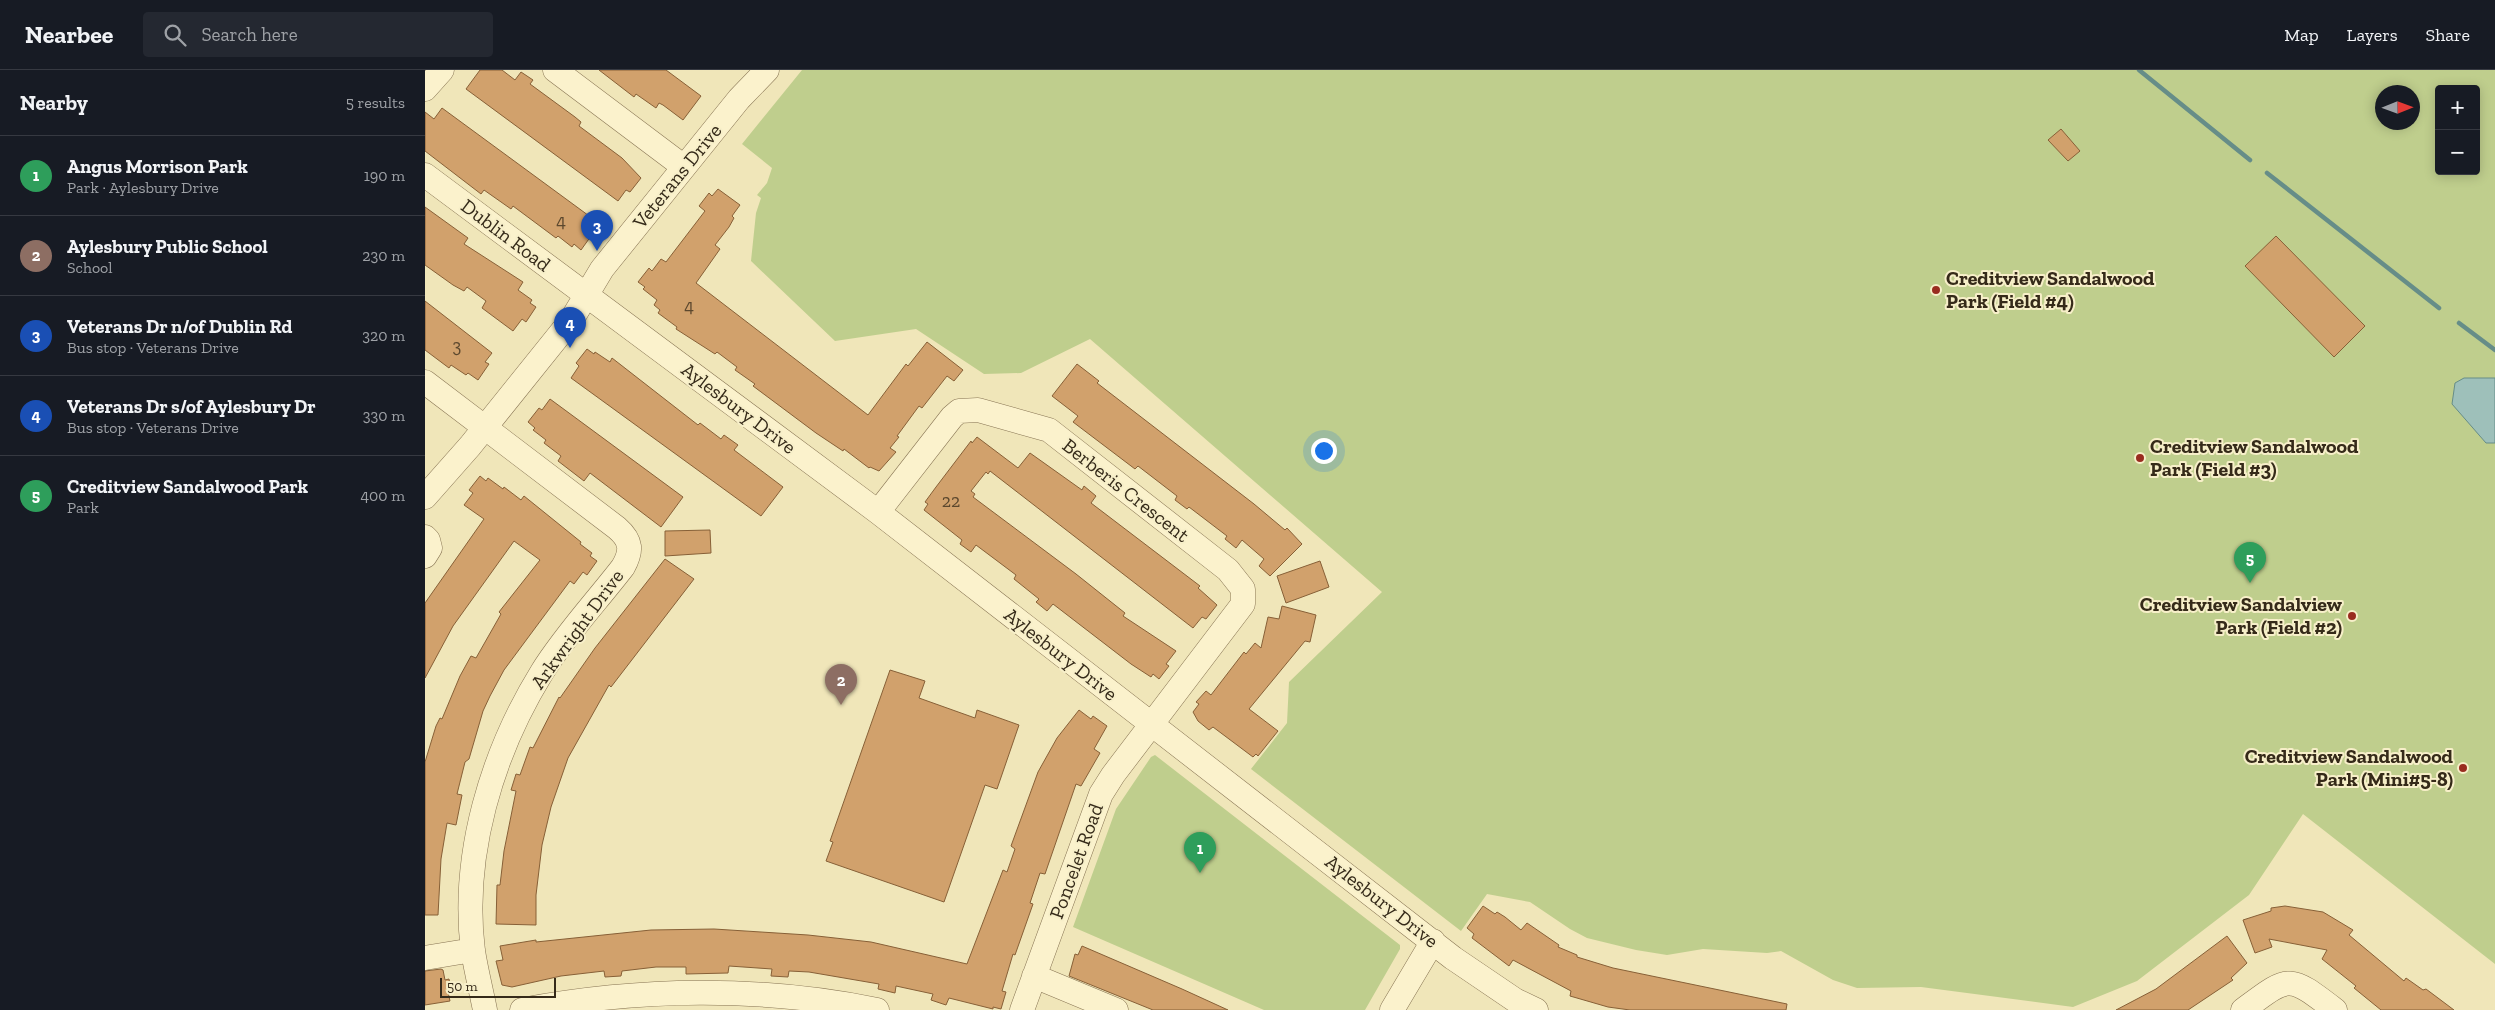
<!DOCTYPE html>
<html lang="en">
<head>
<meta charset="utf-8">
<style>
  body { margin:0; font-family:"Zilla Slab",serif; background:#242831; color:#f1f3f6 }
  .controls { position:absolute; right:15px; top:15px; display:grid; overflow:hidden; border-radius:5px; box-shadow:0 2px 12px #0003 }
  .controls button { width:45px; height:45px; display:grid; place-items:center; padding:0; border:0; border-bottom:1px solid #363941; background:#171b24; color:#f1f3f6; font:25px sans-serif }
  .compass { position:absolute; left:1950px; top:15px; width:45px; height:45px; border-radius:50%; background:#171b24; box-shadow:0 2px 12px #0003; rotate:89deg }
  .scale { position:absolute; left:15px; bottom:12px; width:116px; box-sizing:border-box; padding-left:5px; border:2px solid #352a19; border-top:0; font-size:14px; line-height:18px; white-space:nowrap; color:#352a19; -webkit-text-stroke:4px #f7efc9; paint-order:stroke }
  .you { position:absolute; left:898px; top:380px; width:18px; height:18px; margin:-12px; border:4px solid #fff; border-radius:50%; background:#1a73e8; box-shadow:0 0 0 8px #1a73e833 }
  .badge { display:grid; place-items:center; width:32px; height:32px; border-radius:50%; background:#db2777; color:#fff; font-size:16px; font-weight:700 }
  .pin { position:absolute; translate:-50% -41px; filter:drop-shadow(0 1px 2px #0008) }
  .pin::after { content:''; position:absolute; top:26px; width:18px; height:15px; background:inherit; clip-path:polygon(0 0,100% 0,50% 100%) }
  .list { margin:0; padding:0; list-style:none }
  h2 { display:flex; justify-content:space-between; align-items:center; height:65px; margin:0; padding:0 20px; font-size:21px }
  h2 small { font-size:16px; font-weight:400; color:#9ea1a6 }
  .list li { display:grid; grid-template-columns:32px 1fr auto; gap:15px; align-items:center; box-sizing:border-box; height:80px; padding:0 20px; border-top:1px solid #363941 }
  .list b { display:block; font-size:19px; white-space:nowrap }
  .list p { margin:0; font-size:16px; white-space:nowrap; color:#9ea1a6 }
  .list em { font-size:16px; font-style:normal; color:#9ea1a6 }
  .icon { flex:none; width:28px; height:28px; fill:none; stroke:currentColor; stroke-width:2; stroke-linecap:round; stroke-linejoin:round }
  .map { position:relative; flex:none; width:2070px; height:940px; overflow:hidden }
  header { display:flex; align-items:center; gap:30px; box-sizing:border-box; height:70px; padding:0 25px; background:#171b24; border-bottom:1px solid #363941 }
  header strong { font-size:24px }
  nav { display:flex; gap:28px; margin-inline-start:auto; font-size:18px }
  .search { width:350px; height:45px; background:#242831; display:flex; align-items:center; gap:12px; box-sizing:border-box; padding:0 18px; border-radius:5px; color:#9ea1a6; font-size:19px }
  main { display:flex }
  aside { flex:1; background:#171b24 }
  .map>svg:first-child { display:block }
  .green { fill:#bfce8d; fill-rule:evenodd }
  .water { fill:#9ec0ba; stroke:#668d88 }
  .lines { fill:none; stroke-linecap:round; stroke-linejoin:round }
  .stream { stroke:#668d88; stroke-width:4.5 }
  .building { fill:#d1a16c; stroke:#876037 }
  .minor-casing { stroke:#877453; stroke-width:25 }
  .minor { stroke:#fbf2cc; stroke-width:24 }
  .poi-dot { fill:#992c1f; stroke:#f7efc9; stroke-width:2 }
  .labels { text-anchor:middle; stroke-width:4; stroke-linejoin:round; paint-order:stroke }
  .number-label { font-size:18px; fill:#5c482e }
  .street-label { font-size:20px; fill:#352a19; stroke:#f7efc9 }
  .poi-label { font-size:20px; font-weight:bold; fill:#352a19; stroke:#f7efc9; text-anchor:start }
</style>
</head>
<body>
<header>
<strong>Nearbee</strong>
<div class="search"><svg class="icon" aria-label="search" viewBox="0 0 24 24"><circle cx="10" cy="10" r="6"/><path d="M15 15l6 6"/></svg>Search here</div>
<nav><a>Map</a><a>Layers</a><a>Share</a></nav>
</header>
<main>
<aside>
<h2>Nearby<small>5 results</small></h2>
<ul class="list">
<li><span class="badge" style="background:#2e9e5b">1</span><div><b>Angus Morrison Park</b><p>Park · Aylesbury Drive</p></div><em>190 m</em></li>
<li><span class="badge" style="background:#8d6e63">2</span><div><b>Aylesbury Public School</b><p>School</p></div><em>230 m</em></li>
<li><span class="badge" style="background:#1a4fb4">3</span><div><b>Veterans Dr n/of Dublin Rd</b><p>Bus stop · Veterans Drive</p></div><em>320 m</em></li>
<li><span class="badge" style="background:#1a4fb4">4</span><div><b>Veterans Dr s/of Aylesbury Dr</b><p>Bus stop · Veterans Drive</p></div><em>330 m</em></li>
<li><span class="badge" style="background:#2e9e5b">5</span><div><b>Creditview Sandalwood Park</b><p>Park</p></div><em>400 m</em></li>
</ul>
</aside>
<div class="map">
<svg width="2070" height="940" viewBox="0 0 2070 940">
  <rect width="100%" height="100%" fill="#f0e6b9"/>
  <path class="green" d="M377,0H2070V894L1878,744L1824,825L1712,911L1648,937L1496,917L1432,918L1408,910L1356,881L1342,883L1278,879L1242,885L1211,880L1162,868L1145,859L1105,832L1062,824L1036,861L826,699L862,653L864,612L957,522L665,269L596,303L559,304L491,259L410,271L326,191L331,143L336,128L332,125L342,113L347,98L317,74ZM2014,19H2051V101H2014ZM1958,22H1988V52H1958Z
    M730,685L975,875V879L940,940H839L648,857L691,739L726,687Z"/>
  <path class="water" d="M2039,308H2070V373H2061L2027,334L2030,313Z"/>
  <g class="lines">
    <path class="stream" d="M1714,0L1825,90
      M1842,103L2014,238
      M2034,253L2070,280"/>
  </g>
  <path class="building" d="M55,0H77L90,10L96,2L108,10L105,14L150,47L156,52L154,56L197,88L216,108L205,122L201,120L193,131L41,19Z
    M174,0H241L276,26L258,50L238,35L234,33L231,38L211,24L209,27Z
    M17,38L171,151L162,163L166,166L156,180L149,174L147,177L133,166L131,168L88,136L86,139L59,120L56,124L0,81V42L9,49Z
    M1636,59L1655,81L1643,91L1623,70Z
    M293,119L315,135L307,146L309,148L304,157L290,175L295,179L271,213L443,345L481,294L483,296L502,272L538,300L529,311L522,306L497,338L494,336L472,366L474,367L465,378L471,382L454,401L445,397L444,398L419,379L418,381L391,363L328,316L330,314L310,300L312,297L292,282L290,284L251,259L252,257L233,243L235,240L229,235L232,230L218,219L220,217L213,212L224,198L227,201L236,189L241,192L280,141L274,136L284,123L287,126Z
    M0,137L43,168L39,174L98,212L93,220L107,230L105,233L111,237L101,252L97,249L88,261L57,238L61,231L42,217L39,221L28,215L0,195Z
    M1851,166L1940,256L1909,287L1820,196Z
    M0,231L67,283L60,292L64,294L53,310L43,303L41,305L26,295L24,298L0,280Z
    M162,279L169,284L170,282L185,292L187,288L273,355L275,353L296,369L299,365L313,375L309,380L358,417L336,446L146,308L154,296L151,293Z
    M652,294L674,311L672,313L829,434L860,460L862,458L877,474L845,506L834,496L839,489L817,470L811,478L800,469L802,466L764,437L762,439L750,430L752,426L713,396L710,399L648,352L653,346L627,326Z
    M125,329L258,427L236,457L165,403L159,411L133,391L136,386L119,373L121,370L108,360L110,358L103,352L114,338L117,340Z
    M552,367L593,398L605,383L657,420L659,416L671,426L666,433L775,516L773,518L792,535L781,549L777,547L768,558L565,401L563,404L561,402L546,421L550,424L548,427L651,504L700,543L698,546L751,581L741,594L744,596L734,609L728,604L726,607L706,594L628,534L622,541L611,532L614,529L589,509L591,505L551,475L546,482L535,474L537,470L499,440L503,434L500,432L511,417L546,371L547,373Z
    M55,406L61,411L63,408L78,419L79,417L96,430L99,426L156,472L155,474L167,483L165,486L172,491L162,505L158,502L149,514L145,511L79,600L65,626L58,641L44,689L40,692L32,724L37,725L31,755L22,753L16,789L13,845H0V692L11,656L15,648L17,649L35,606L46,586L51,588L76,544L74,542L115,490L89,471L28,556L0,608V533L59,449L39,435L48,423L44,420Z
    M285,460L286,483L240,486V461Z
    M240,489L269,509L186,617L184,615L143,688L126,737L117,775L111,825V855L71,854L72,815H75L79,781L91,721L86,720L91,704L95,705L105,677L108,678L134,627L135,628L170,578Z
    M895,491L904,517L861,533L852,506Z
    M857,536L891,545L885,572L880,571L824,639L853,661L833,686L831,684L828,687L788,657L784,660L773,651L768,642L774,634L771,632L781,621L786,625L819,582L821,584L830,573L836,578L843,547L854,549Z
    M465,600L500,611L494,628L550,648L552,640L594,655L572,719L560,715L519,832L401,791L408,772L405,771Z
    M654,640L666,649L668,646L682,656L669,679L675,683L656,716L651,714L620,804L615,803L605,833L608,834L590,885L588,884L577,921L581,922L576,939L568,937V939L524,928L521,935L506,930L508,924L471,916L470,923L453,919L454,914L384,902L364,901L363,907L346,906L347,899L304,896L303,903L261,904V897H231L197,901L196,906L180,907L179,901L136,906L87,917L77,915L71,891L78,890L75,876L111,870V872L226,860L289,859L383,865L446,872L542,894L578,800L582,802L590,779L586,776L613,702L632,668Z
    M1058,836L1070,844L1072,842L1080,847L1096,860L1102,853L1134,875L1133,877L1152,885V887L1188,898L1362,934L1361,940H1205L1183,937L1145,926L1146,921L1088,890L1084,896L1047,868L1049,864L1042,858Z
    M1860,836L1898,842L1928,860L1924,865L1979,911L1981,908L1998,920L2001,919L2029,940H1956L1929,918L1931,916L1897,889L1902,880L1844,869L1847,877L1830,883L1818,850L1846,841V838Z
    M1802,866L1822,893L1806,908L1808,910L1763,940H1691L1731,919Z
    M657,876L757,919L803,940H728L644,906L650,884L653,885Z
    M16,899L18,900L20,910L24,909L26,921L23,922L25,931L0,935V901Z"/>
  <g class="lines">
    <g class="minor-casing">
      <path id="minor" d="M130,0L259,97
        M0,19L17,0
        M0,105L453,442L1028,888L1090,930L1111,940
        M0,312L192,458C207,471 207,481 198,497C171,532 140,565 117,602C67,683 36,785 48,881C51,900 56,920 60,940
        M0,427L45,376L147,249L177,199L314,29L342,0
        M453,442L527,347L534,341L553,340L624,360L803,500L818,519V534L688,705L676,724L597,940
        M0,467L3,470L5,478L0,486
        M0,888L48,880
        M609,906L691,940
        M97,940C213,918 336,916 452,940
        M967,940L1008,871
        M1818,940C1865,905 1863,904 1910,940"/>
    </g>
    <use href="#minor" class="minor"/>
  </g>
  <g class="poi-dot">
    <circle cx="1511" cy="220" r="5"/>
    <circle cx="1715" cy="388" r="5"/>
    <circle cx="1927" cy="546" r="5"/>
    <circle cx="2038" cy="698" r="5"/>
  </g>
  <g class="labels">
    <g class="number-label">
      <text x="136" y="157">4</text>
      <text x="264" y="242">4</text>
      <text x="32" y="282">3</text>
      <text x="526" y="437">22</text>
    </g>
    <g class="street-label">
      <text transform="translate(252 106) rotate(-51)" y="7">Veterans Drive</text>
      <text transform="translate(81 165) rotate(37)" y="7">Dublin Road</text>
      <text transform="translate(314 338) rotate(37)" y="7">Aylesbury Drive</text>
      <text transform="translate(701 420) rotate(38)" y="7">Berberis Crescent</text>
      <text transform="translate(152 559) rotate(-54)" y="7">Arkwright Drive</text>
      <text transform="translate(636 584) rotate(38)" y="7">Aylesbury Drive</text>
      <text transform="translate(651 791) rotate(-70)" y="7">Poncelet Road</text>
      <text transform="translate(957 831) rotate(38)" y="7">Aylesbury Drive</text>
    </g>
    <g class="poi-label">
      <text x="1521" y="215">Creditview Sandalwood<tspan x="1521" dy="23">Park (Field #4)</tspan></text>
      <text x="1725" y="383">Creditview Sandalwood<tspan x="1725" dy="23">Park (Field #3)</tspan></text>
      <text x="1917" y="541" text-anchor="end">Creditview Sandalview<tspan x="1917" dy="23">Park (Field #2)</tspan></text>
      <text x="2028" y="693" text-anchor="end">Creditview Sandalwood<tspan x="2028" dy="23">Park (Mini#5-8)</tspan></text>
    </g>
  </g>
</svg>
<div class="controls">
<button>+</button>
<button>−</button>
</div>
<svg class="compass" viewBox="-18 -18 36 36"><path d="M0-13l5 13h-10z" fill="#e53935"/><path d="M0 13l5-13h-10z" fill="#9ea1a6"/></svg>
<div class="scale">50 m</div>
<div class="you"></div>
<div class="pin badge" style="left:775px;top:803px;background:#2e9e5b">1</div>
<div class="pin badge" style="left:416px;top:635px;background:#8d6e63">2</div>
<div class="pin badge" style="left:172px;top:181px;background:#1a4fb4">3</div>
<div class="pin badge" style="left:145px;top:278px;background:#1a4fb4">4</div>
<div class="pin badge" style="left:1825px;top:513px;background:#2e9e5b">5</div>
</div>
</main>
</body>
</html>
